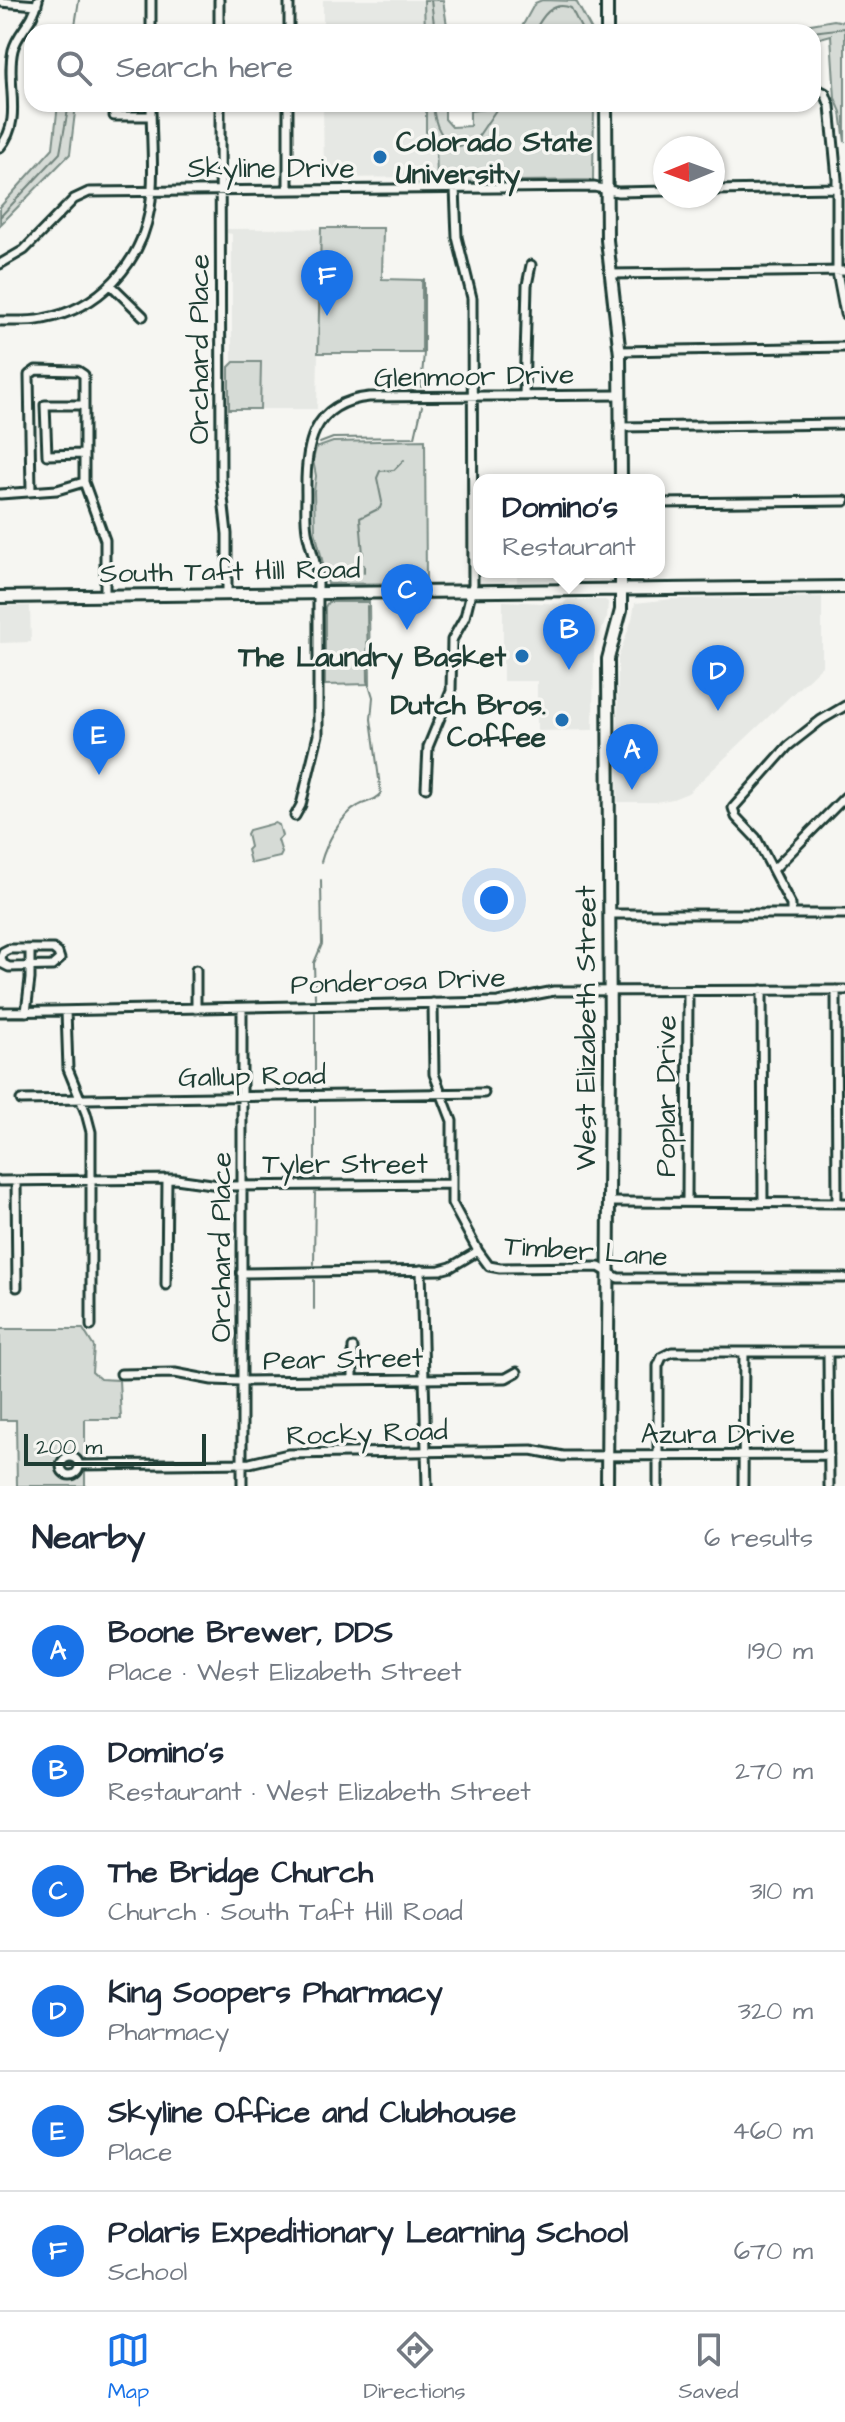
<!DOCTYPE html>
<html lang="en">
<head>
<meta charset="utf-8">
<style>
  body { margin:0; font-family:"Architects Daughter",sans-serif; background:#f6f6f7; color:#1f2937 }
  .compass { position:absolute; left:653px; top:136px; width:72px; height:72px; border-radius:50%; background:#fff; box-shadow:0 2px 6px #0004; rotate:269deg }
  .scale { position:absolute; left:24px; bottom:20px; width:182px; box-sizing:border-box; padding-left:8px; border:4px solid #1f3d34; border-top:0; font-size:22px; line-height:28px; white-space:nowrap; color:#1f3d34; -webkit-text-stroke:6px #f6f6f2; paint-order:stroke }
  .you { position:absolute; left:494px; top:900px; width:28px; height:28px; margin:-20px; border:6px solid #fff; border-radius:50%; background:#1a73e8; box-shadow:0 0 0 12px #1a73e833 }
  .badge { display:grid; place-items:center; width:52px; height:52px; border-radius:50%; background:#1a73e8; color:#fff; font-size:26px; font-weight:700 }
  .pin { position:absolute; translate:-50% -66px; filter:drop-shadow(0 2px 4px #0008) }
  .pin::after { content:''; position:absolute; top:42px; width:28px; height:24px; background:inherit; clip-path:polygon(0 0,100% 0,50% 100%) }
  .popup { position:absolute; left:473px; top:474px; width:192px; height:104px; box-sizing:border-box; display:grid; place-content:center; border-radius:16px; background:#fff; filter:drop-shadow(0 2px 6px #0005); font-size:26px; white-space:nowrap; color:#747a83 }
  .popup b { font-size:30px; color:#1f2937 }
  .popup::after { content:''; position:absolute; left:50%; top:100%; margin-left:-16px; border:16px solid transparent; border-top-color:#fff }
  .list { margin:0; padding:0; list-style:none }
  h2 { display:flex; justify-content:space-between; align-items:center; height:104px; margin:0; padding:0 32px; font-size:34px }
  h2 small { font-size:26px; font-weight:400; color:#747a83 }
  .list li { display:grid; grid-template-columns:52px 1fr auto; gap:24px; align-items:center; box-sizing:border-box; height:120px; padding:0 32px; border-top:2px solid #e0e1e3 }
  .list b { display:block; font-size:30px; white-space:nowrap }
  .list p { margin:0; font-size:26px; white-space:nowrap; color:#747a83 }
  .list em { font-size:26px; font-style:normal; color:#747a83 }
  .icon { flex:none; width:44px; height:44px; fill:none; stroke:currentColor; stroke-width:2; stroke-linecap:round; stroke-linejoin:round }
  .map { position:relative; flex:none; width:845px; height:1486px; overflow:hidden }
  .search { position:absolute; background:#fff; box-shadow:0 2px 6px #0004; left:24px; right:24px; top:24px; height:88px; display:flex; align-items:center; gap:20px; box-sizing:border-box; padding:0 28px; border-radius:24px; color:#747a83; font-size:30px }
  .sheet { height:824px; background:#fff }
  nav { display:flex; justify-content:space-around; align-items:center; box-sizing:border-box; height:112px; border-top:2px solid #e0e1e3; background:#fff; font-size:22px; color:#747a83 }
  nav a { display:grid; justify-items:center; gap:4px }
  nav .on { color:#1a73e8 }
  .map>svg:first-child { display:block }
  .built { fill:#e6e8e4 }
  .green { fill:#d6dbd6; stroke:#7a8c85; stroke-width:2 }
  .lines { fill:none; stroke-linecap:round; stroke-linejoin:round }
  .stream { stroke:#72847d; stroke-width:2 }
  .minor-casing { stroke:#1f3d34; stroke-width:13 }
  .secondary-casing { stroke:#1f3d34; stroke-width:16 }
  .minor { stroke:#f6f6f2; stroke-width:7 }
  .secondary { stroke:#f6f6f2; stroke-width:10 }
  .poi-dot { fill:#1f6fb2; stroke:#f6f6f2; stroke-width:3 }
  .labels { text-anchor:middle; stroke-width:7; stroke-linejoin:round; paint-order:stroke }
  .poi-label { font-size:28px; font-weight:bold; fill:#1f3d34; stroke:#f6f6f2; text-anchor:end }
  .street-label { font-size:28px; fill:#1f3d34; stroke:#f6f6f2 }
</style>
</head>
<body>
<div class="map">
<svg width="845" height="1486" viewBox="0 0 845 1486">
  <rect width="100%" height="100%" fill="#f6f6f2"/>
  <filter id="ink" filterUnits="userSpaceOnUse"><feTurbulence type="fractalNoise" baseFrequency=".0125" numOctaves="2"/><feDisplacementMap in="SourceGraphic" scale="16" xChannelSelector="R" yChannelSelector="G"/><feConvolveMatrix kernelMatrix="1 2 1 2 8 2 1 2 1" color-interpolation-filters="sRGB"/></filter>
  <g filter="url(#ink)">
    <path class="built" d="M323,0H424L425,32H323Z
      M323,104H426V132L436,137L437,177L324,178Z
      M383,228L382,279L422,280V353H318L317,409H229V367L232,363V234L227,233V229Z
      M517,572H609V579L517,582Z
      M822,597V666L688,793L673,799L656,802H618V658L632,619L635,603L672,599Z
      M567,600H605L608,602L607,617L594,648L593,730L537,731V681H503V601L563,604Z
      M0,606H30L31,642L0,643Z"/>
    <path class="green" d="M424,0H443L448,32H425Z
      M542,0L576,1L592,31L597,32H519L535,3Z
      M834,20L845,22V142L841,112L835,98L831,35L813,40V32H786L805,25Z
      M58,104H76L70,154L0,225V207L53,148Z
      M426,104H445V119L452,127L470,126V111L485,109L490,104H594L593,180L437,182L436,138L426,132Z
      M321,228H383L382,279L422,280V353H318Z
      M234,362H261L260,409H229V367Z
      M425,440L426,583L328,584L315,531L314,491L316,476L313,460L316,448L333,442Z
      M328,602H369L370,684L325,685V607Z
      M275,823L279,825L282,836L278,840L282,853L280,857L253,863L250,862L247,850L250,847L247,834L249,830Z
      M0,1329H83L94,1347L92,1372L100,1379L119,1380L121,1419H85V1486H17L16,1420H0Z"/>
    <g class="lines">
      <path class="stream" d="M431,0L435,32
        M74,32L79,0
        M534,32C542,17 552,0 571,8L583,32
        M812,32L845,28
        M433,104C434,122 439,140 458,146L473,144L500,104
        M0,217L60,153L69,104
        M421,387L424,353V279
        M320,443L333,438L415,437L422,406
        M363,554L360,518L380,508L382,502L377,478L380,471L394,470L404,460
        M364,565V573
        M321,862C326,844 341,815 358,806C366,801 374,802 381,794L371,719L373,697L368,681L367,606
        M315,998L314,963L322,944L321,880
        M315,1088V1013
        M315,1106V1178
        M314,1264L315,1193
        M314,1309V1280"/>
      <g class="minor-casing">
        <path id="minor" d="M219,0V32
          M0,2L37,5
          M151,32V0
          M289,32V0
          M813,87L825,93L830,106L837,179V272L845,314
          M220,104L221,479L227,534V594
          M114,116H151
          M0,147C24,119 5,83 13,50C18,31 33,24 38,0
          M288,190V104
          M713,190L837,188
          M0,264L24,250L74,199L89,192L594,187L618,192L665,191
          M610,274L845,271
          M111,285L143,316
          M0,321C14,321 29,322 43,319C99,309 141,264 150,208C155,174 151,138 151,104
          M620,351L845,347
          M524,396L527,285L531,265
          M83,405H45L47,455L83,454
          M620,427L845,424
          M31,491L29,375L36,370L78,371L84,375V482L105,540V596
          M0,494L57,490L84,482
          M659,503L845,501
          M426,788L428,747L451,691L452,640L465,617L473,584L472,298L457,237L455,188
          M295,816L301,805L318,735V580C317,563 310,548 307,531C305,519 306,506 306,494C305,447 311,403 369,397L620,395
          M773,870L845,797
          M791,912V905L756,838L736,817L733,808L788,746L821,720L845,706
          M609,914H845
          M9,949H53L58,953L60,959L52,966L9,967L3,964L1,958L3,952Z
          M196,970V1009
          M762,990L763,1202
          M836,990L837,1203
          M433,1003L434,1074L452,1121V1203L478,1251L489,1266L500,1268L599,1267L618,1278H845
          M66,1011L68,1069L86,1113L91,1132V1326
          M0,1012L498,1002L554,991L845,990
          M26,1012L30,979V949
          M21,1100L484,1093
          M0,1181L176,1179L226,1186L451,1184
          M16,1181L17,1287
          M609,1202L845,1203
          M687,1202L688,991
          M421,1270L427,1486
          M241,1273L440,1270L451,1267L478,1251
          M166,1285L167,1179
          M353,1348V1379
          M828,1352L829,1486
          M121,1374L175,1373L212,1380L241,1381L506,1378L517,1372
          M61 1466a9 9 0 1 1 18 0a9 9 0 1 1-18 0Z
          M80,1465L250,1463L288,1454L532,1450L563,1456L829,1455
          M242,1486V1008
          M658,1486V1366L662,1357L672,1352H845
          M743,1486L744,1352"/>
      </g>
      <g class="secondary-casing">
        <path id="secondary" d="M607,0V32
          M606,104L607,240L620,355L621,480
          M0,597L845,587
          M607,1486L610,1057L608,659L621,610V572"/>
      </g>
      <use href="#minor" class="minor"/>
      <use href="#secondary" class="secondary"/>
    </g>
  </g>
  <g class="poi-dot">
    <circle cx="380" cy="157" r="8"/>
    <circle cx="522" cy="656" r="8"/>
    <circle cx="562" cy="720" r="8"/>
  </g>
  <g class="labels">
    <g class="poi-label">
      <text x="396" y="151" text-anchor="start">Colorado State<tspan x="396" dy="32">University</tspan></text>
      <text x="506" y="666">The Laundry Basket</text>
      <text x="546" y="714">Dutch Bros.<tspan x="546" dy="32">Coffee</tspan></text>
    </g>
    <g class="street-label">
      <text x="271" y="177">Skyline Drive</text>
      <text transform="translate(198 349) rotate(-90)" y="10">Orchard Place</text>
      <text transform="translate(474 375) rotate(-1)" y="10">Glenmoor Drive</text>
      <text transform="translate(230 570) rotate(-1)" y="10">South Taft Hill Road</text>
      <text transform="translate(398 980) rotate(-2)" y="10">Ponderosa Drive</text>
      <text transform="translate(585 1028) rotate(-90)" y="10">West Elizabeth Street</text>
      <text transform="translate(252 1075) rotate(-1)" y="10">Gallup Road</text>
      <text transform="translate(665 1096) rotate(-90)" y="10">Poplar Drive</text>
      <text x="345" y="1173">Tyler Street</text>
      <text transform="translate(220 1247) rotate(-90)" y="10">Orchard Place</text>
      <text transform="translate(586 1250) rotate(4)" y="10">Timber Lane</text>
      <text transform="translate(343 1358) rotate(-1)" y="10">Pear Street</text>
      <text transform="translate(367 1432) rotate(-2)" y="10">Rocky Road</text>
      <text x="718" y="1443">Azura Drive</text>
    </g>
  </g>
</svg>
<svg class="compass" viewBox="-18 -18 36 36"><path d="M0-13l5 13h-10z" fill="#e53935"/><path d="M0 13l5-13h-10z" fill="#747a83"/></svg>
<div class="scale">200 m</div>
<div class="you"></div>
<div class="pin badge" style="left:632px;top:790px">A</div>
<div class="pin badge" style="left:569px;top:670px">B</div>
<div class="popup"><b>Domino's</b>Restaurant</div>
<div class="pin badge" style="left:407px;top:630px">C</div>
<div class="pin badge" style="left:718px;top:711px">D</div>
<div class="pin badge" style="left:99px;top:775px">E</div>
<div class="pin badge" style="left:327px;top:316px">F</div>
<div class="search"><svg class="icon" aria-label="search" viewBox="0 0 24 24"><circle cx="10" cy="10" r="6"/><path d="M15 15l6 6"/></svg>Search here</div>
</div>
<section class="sheet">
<h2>Nearby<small>6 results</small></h2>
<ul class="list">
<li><span class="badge">A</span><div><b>Boone Brewer, DDS</b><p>Place · West Elizabeth Street</p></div><em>190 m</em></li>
<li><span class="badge">B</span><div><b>Domino's</b><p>Restaurant · West Elizabeth Street</p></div><em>270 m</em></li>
<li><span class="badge">C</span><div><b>The Bridge Church</b><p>Church · South Taft Hill Road</p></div><em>310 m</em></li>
<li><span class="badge">D</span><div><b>King Soopers Pharmacy</b><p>Pharmacy</p></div><em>320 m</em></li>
<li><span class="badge">E</span><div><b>Skyline Office and Clubhouse</b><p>Place</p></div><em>460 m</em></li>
<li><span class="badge">F</span><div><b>Polaris Expeditionary Learning School</b><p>School</p></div><em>670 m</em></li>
</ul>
</section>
<nav>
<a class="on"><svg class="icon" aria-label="map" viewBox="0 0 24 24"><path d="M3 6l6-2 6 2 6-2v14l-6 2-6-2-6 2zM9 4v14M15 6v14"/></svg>Map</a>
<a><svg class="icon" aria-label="directions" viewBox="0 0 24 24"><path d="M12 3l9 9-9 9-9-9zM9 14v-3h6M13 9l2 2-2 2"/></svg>Directions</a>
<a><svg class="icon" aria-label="saved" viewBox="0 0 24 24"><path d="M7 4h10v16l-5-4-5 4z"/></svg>Saved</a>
</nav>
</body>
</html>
